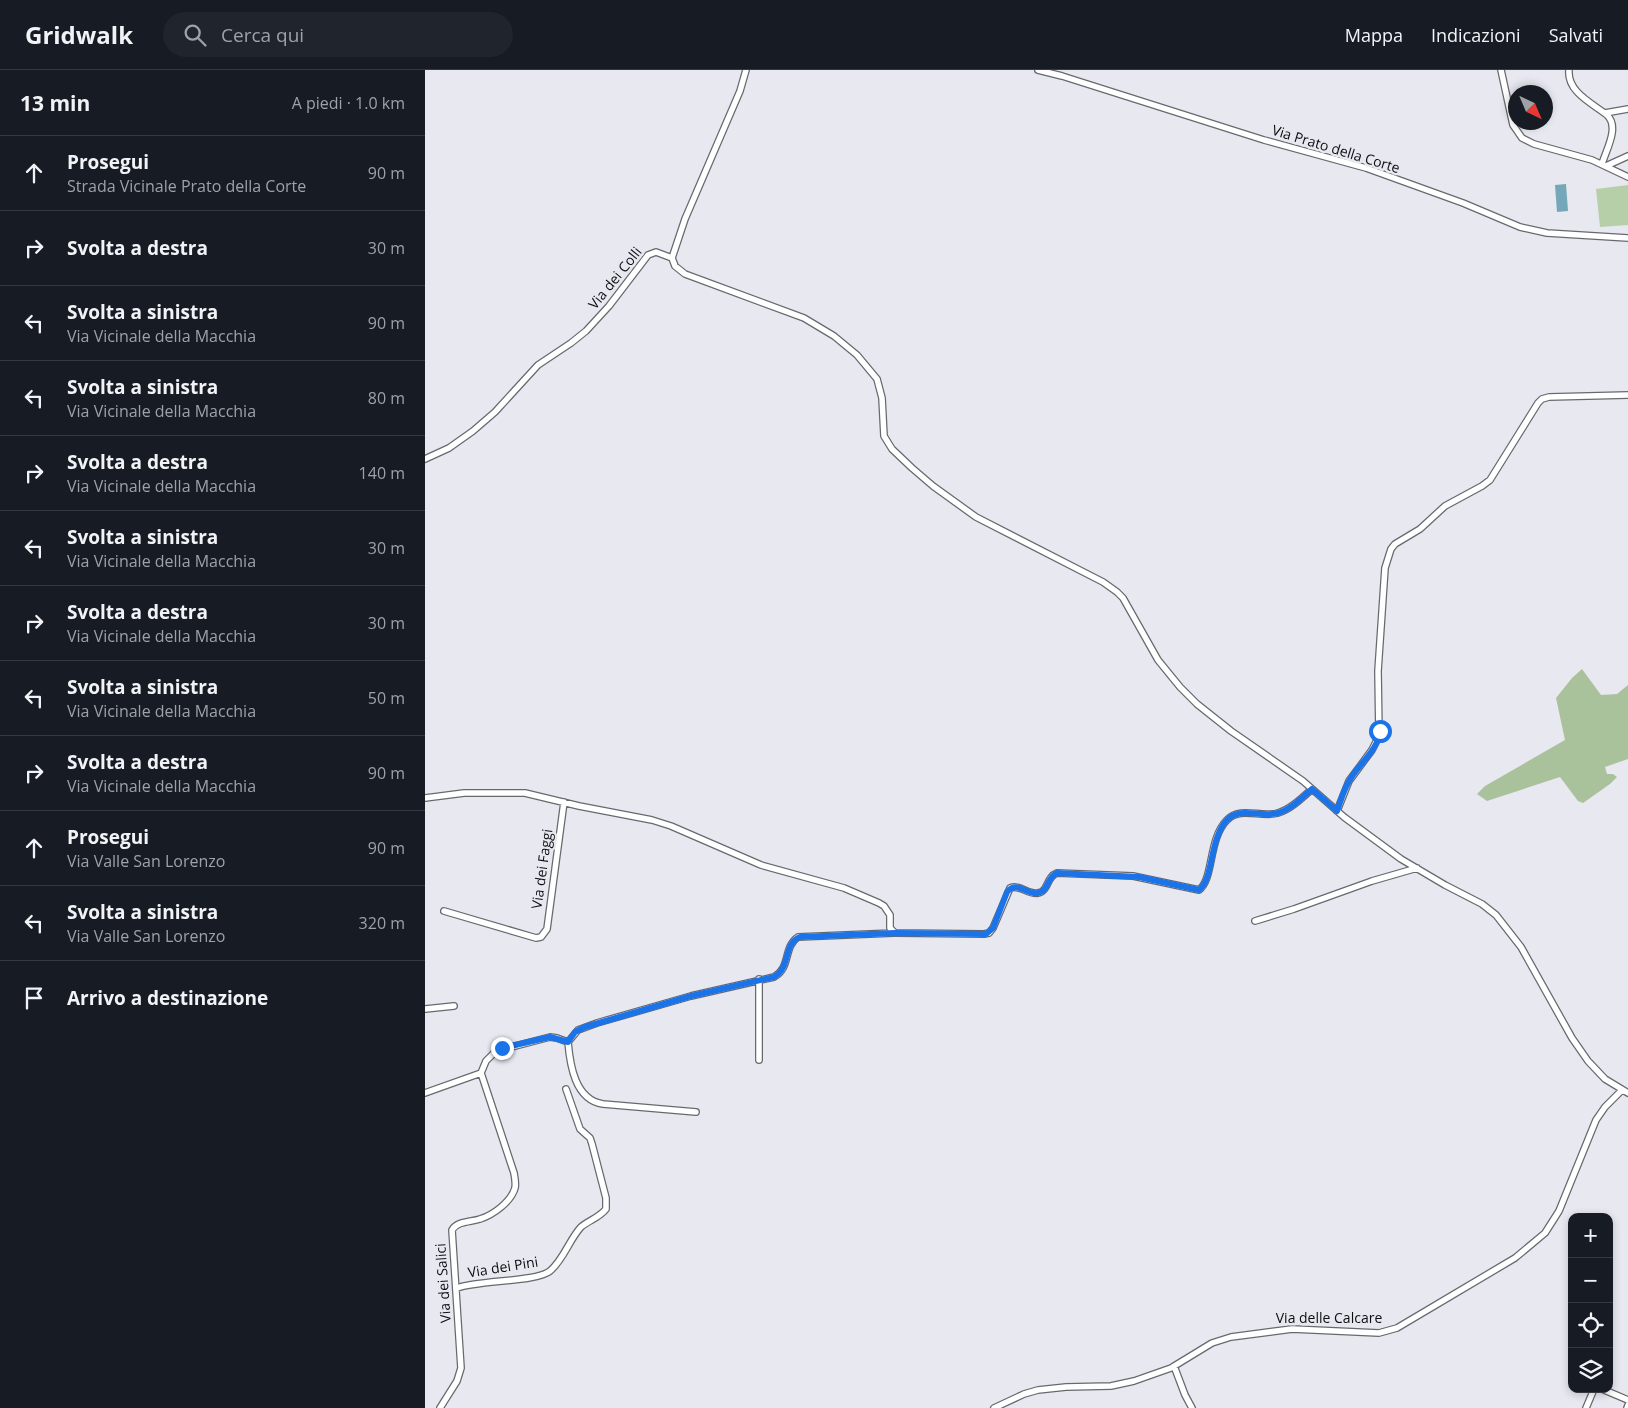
<!DOCTYPE html>
<html lang="it">
<head>
<meta charset="utf-8">
<style>
  body { margin:0; font-family:"Open Sans",sans-serif; background:#20242c; color:#f1f3f6 }
  .controls { position:absolute; right:15px; bottom:15px; display:grid; overflow:hidden; border-radius:10px; box-shadow:0 2px 8px #0003 }
  .controls button { width:45px; height:45px; display:grid; place-items:center; padding:0; border:0; border-bottom:1px solid #363941; background:#171b24; color:#f1f3f6; font:25px sans-serif }
  .compass { position:absolute; left:1083px; top:15px; width:45px; height:45px; border-radius:50%; background:#171b24; box-shadow:0 2px 8px #0003; rotate:136deg }
  .stop { position:absolute; width:15px; height:15px; margin:-11px; border:4px solid #1a73e8; border-radius:50%; background:#fff }
  .stop.end { background:#1a73e8; border-color:#fff; box-shadow:0 1px 5px #0008 }
  .list { margin:0; padding:0; list-style:none }
  h2 { display:flex; justify-content:space-between; align-items:center; height:65px; margin:0; padding:0 20px; font-size:21px }
  h2 small { font-size:16px; font-weight:400; color:#9ea1a6 }
  .list li { display:grid; grid-template-columns:32px 1fr auto; gap:15px; align-items:center; box-sizing:border-box; height:75px; padding:0 20px; border-top:1px solid #363941 }
  .list b { display:block; font-size:19px; white-space:nowrap }
  .list p { margin:0; font-size:16px; white-space:nowrap; color:#9ea1a6 }
  .list em { font-size:16px; font-style:normal; color:#9ea1a6 }
  .icon { flex:none; width:28px; height:28px; fill:none; stroke:currentColor; stroke-width:2; stroke-linecap:round; stroke-linejoin:round }
  .map { position:relative; flex:none; width:1203px; height:1338px; overflow:hidden }
  header { display:flex; align-items:center; gap:30px; box-sizing:border-box; height:70px; padding:0 25px; background:#171b24; border-bottom:1px solid #363941 }
  header strong { font-size:24px }
  nav { display:flex; gap:28px; margin-inline-start:auto; font-size:18px }
  .search { width:350px; height:45px; background:#20242c; display:flex; align-items:center; gap:12px; box-sizing:border-box; padding:0 18px; border-radius:28px; color:#9ea1a6; font-size:19px }
  main { display:flex }
  aside { flex:1; background:#171b24 }
  .map>svg:first-child { display:block }
  .green { fill:#b6cfa9 }
  .forest { fill:#a9c29c }
  .water { fill:#74a7b7 }
  .lines { fill:none; stroke-linecap:round; stroke-linejoin:round }
  .street-casing { stroke:#68686f; stroke-width:8 }
  .street { stroke:#fff; stroke-width:5.5 }
  .route { stroke:#1a73e8; stroke-width:6 }
  .labels { text-anchor:middle; stroke-width:5; stroke-linejoin:round; paint-order:stroke }
  .street-label { font-size:14px; fill:#0e0e11; stroke:#e8e8f0 }
</style>
</head>
<body>
<header>
<strong>Gridwalk</strong>
<div class="search"><svg class="icon" aria-label="search" viewBox="0 0 24 24"><circle cx="10" cy="10" r="6"/><path d="M15 15l6 6"/></svg>Cerca qui</div>
<nav><a>Mappa</a><a>Indicazioni</a><a>Salvati</a></nav>
</header>
<main>
<aside>
<h2>13 min<small>A piedi · 1.0 km</small></h2>
<ul class="list">
<li><svg class="icon" aria-label="ahead" viewBox="0 0 24 24"><path d="M12 20V5M6 11l6-6 6 6"/></svg><div><b>Prosegui</b><p>Strada Vicinale Prato della Corte</p></div><em>90 m</em></li>
<li><svg class="icon" aria-label="right" viewBox="0 0 24 24"><path d="M7 20v-9h11M14 6l5 5-5 5"/></svg><div><b>Svolta a destra</b></div><em>30 m</em></li>
<li><svg class="icon" aria-label="left" viewBox="0 0 24 24"><path d="M17 20v-9H6M10 6l-5 5 5 5"/></svg><div><b>Svolta a sinistra</b><p>Via Vicinale della Macchia</p></div><em>90 m</em></li>
<li><svg class="icon" aria-label="left" viewBox="0 0 24 24"><path d="M17 20v-9H6M10 6l-5 5 5 5"/></svg><div><b>Svolta a sinistra</b><p>Via Vicinale della Macchia</p></div><em>80 m</em></li>
<li><svg class="icon" aria-label="right" viewBox="0 0 24 24"><path d="M7 20v-9h11M14 6l5 5-5 5"/></svg><div><b>Svolta a destra</b><p>Via Vicinale della Macchia</p></div><em>140 m</em></li>
<li><svg class="icon" aria-label="left" viewBox="0 0 24 24"><path d="M17 20v-9H6M10 6l-5 5 5 5"/></svg><div><b>Svolta a sinistra</b><p>Via Vicinale della Macchia</p></div><em>30 m</em></li>
<li><svg class="icon" aria-label="right" viewBox="0 0 24 24"><path d="M7 20v-9h11M14 6l5 5-5 5"/></svg><div><b>Svolta a destra</b><p>Via Vicinale della Macchia</p></div><em>30 m</em></li>
<li><svg class="icon" aria-label="left" viewBox="0 0 24 24"><path d="M17 20v-9H6M10 6l-5 5 5 5"/></svg><div><b>Svolta a sinistra</b><p>Via Vicinale della Macchia</p></div><em>50 m</em></li>
<li><svg class="icon" aria-label="right" viewBox="0 0 24 24"><path d="M7 20v-9h11M14 6l5 5-5 5"/></svg><div><b>Svolta a destra</b><p>Via Vicinale della Macchia</p></div><em>90 m</em></li>
<li><svg class="icon" aria-label="ahead" viewBox="0 0 24 24"><path d="M12 20V5M6 11l6-6 6 6"/></svg><div><b>Prosegui</b><p>Via Valle San Lorenzo</p></div><em>90 m</em></li>
<li><svg class="icon" aria-label="left" viewBox="0 0 24 24"><path d="M17 20v-9H6M10 6l-5 5 5 5"/></svg><div><b>Svolta a sinistra</b><p>Via Valle San Lorenzo</p></div><em>320 m</em></li>
<li><svg class="icon" aria-label="arrive" viewBox="0 0 24 24"><path d="M6 21V4h12l-3 4 3 4H6"/></svg><div><b>Arrivo a destinazione</b></div></li>
</ul>
</aside>
<div class="map">
<svg width="1203" height="1338" viewBox="0 0 1203 1338">
  <rect width="100%" height="100%" fill="#e8e8f0"/>
  <path class="green" d="M1203,115V155L1175,157L1171,119Z"/>
  <path class="forest" d="M1157,599L1176,625L1192,624L1203,615V689L1180,697L1182,704H1188L1192,707L1185,714L1158,733L1153,731L1135,707L1062,731L1052,724L1060,716L1140,670L1131,628L1147,608Z"/>
  <path class="water" d="M1141,114L1143,141L1132,142L1130,115Z"/>
  <g class="lines">
    <g class="street-casing">
      <path id="street" d="M613,0L637,6L839,70L941,98L1038,133L1095,157L1122,163L1203,168
        M1076,0L1088,55L1097,68L1109,74L1167,90L1203,107
        M1144,0C1142,22 1167,33 1182,45C1195,57 1181,80 1177,94
        M1180,43L1203,39
        M1181,96L1203,86
        M247,188L250,196L260,204L379,248L409,266L432,285L452,309L457,328L459,366L467,379L487,398L508,416L551,447L678,512L692,522L698,528L733,590L755,617L772,634L806,661L878,711L919,747L976,789L1020,815L1057,834L1071,845L1096,877L1147,968L1163,991L1180,1009L1203,1023
        M247,188L260,149L315,21L321,0
        M0,389L24,378L48,361L70,342L113,295L146,273L161,261L184,236L223,185L231,182L247,188
        M0,728L39,723H100L154,736L227,750L246,756L336,795L419,818L454,833L459,836L465,845V858L470,863L559,864L564,863L568,858L585,818C595,814 603,825 613,823C624,821 621,807 632,803L708,806L774,820C789,809 783,769 802,750C815,736 836,748 853,743C866,739 877,728 887,719
        M912,741L924,711L947,680L954,666L953,601L960,498L966,479L970,474L995,459L1020,436L1057,416L1065,410L1113,333L1117,329L1124,327L1203,325
        M19,841L111,868L116,867L122,859L139,732
        M830,851L869,839L947,811L992,798
        M334,909V990
        M0,939L29,936
        M143,972C145,995 150,1030 178,1034L271,1042
        M0,1023L56,1003L61,991L71,981L125,967L132,968L143,972L153,960L172,953L266,926L349,907C366,898 358,877 373,867L469,863
        M32,1218C54,1210 111,1212 125,1201C139,1189 144,1170 156,1157C164,1150 174,1148 181,1139V1128L167,1074L165,1068L155,1059L141,1019
        M749,1296L760,1325L767,1338
        M1177,1319L1203,1330
        M15,1338L32,1311L36,1298L27,1160C32,1151 46,1152 55,1149C68,1145 86,1132 90,1118C91,1113 90,1108 89,1103L56,1003
        M569,1338L599,1324L613,1320L641,1317L686,1316L709,1311L746,1298L787,1273L806,1267L867,1259L954,1263L972,1258L1090,1188L1120,1163L1134,1141L1171,1050L1180,1037L1197,1020
        M1161,1338L1169,1319
        M1202,1338L1203,1335"/>
    </g>
    <use href="#street" class="street"/>
  </g>
  <g class="lines">
    <path class="route" d="M77,978L125,967L143,972L150,962L160,957L266,926L349,907C366,898 358,873 375,867L470,863L561,864L568,858L582,822C592,810 601,825 613,823C624,821 621,808 632,803L714,807L774,820C789,809 784,769 802,750C815,736 836,748 853,743C866,739 877,728 887,719L912,741C916,730 919,718 926,708C935,693 953,680 955,661"/>
  </g>
  <g class="labels">
    <g class="street-label">
      <text transform="translate(911 79) rotate(17)" y="5">Via Prato della Corte</text>
      <text transform="translate(190 208) rotate(-51)" y="5">Via dei Colli</text>
      <text transform="translate(117 799) rotate(-82)" y="5">Via dei Faggi</text>
      <text transform="translate(78 1197) rotate(-9)" y="5">Via dei Pini</text>
      <text transform="translate(18 1213) rotate(-94)" y="5">Via dei Salici</text>
      <text x="904" y="1253">Via delle Calcare</text>
    </g>
  </g>
</svg>
<div class="controls">
<button>+</button>
<button>−</button>
<button><svg class="icon" aria-label="locate" viewBox="0 0 24 24"><circle cx="12" cy="12" r="6"/><path d="M12 2v4M12 18v4M2 12h4M18 12h4"/></svg></button>
<button><svg class="icon" aria-label="layers" viewBox="0 0 24 24"><path d="M12 4l9 5-9 5-9-5zM3 14l9 5 9-5"/></svg></button>
</div>
<svg class="compass" viewBox="-18 -18 36 36"><path d="M0-13l5 13h-10z" fill="#e53935"/><path d="M0 13l5-13h-10z" fill="#9ea1a6"/></svg>
<div class="stop" style="left:955px;top:661px"></div>
<div class="stop end" style="left:77px;top:978px"></div>
</div>
</main>
</body>
</html>
